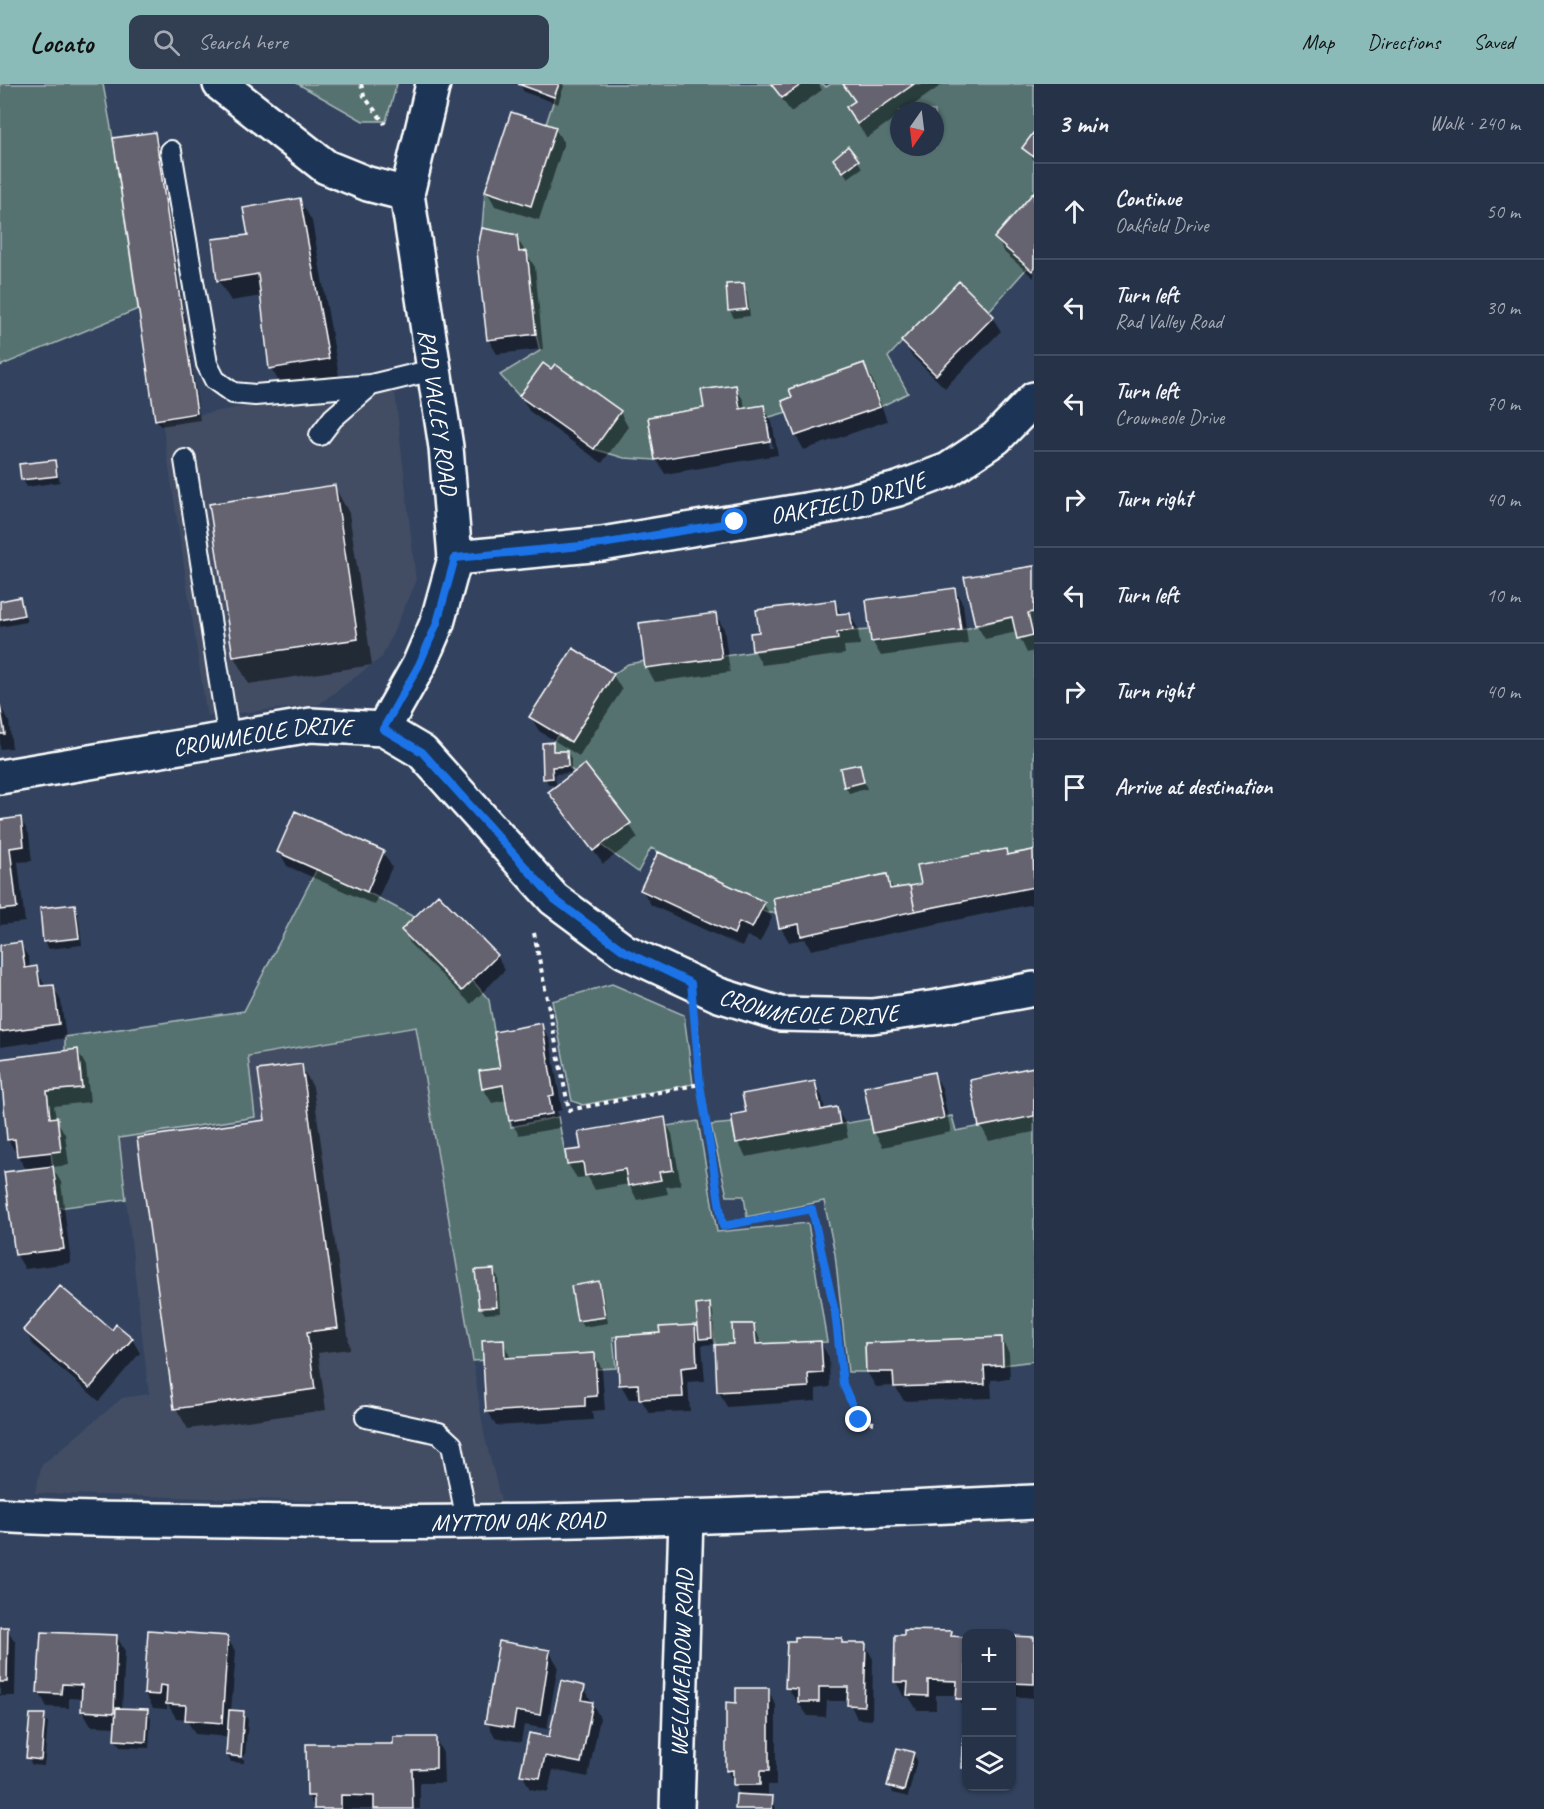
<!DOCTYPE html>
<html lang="en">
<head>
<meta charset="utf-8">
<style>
  body { margin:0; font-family:Caveat,sans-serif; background:#323e52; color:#f1f3f6 }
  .controls { position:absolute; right:18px; bottom:18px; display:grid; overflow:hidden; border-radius:12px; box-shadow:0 2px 4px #0004 }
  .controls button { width:54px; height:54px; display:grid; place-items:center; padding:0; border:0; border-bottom:2px solid #424d60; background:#263247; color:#f1f3f6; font:30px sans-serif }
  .compass { position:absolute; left:890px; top:18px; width:54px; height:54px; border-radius:50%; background:#263247; box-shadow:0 2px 4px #0004; rotate:194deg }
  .stop { position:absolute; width:18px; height:18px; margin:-14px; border:4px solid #1a73e8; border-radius:50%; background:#fff }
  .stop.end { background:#1a73e8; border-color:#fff; box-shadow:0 2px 6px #0008 }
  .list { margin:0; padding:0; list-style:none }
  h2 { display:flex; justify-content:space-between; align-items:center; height:78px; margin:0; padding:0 24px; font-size:26px }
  h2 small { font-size:20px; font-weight:400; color:#a4aab4 }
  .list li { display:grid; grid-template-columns:39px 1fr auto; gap:18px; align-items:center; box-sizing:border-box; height:96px; padding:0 24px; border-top:2px solid #424d60 }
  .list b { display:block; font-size:22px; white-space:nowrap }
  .list p { margin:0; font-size:20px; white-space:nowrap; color:#a4aab4 }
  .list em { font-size:20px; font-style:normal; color:#a4aab4 }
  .icon { flex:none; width:33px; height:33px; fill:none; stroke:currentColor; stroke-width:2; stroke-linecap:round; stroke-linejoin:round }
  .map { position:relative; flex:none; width:1034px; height:1725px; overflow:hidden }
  header { display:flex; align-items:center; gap:36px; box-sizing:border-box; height:84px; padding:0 30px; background:#8bbbb9; color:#111 }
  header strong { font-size:28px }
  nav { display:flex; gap:33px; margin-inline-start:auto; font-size:21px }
  .search { width:420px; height:54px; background:#323e52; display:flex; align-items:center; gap:15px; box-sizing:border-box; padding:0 21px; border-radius:12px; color:#a4aab4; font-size:22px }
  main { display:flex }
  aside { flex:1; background:#263247 }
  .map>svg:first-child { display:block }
  .built { fill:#424d64 }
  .green { fill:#547271; stroke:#aab8b8; stroke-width:1.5; fill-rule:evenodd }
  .shadow { fill:#0007; fill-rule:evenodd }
  .building { fill:#666371; stroke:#fff; stroke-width:1.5 }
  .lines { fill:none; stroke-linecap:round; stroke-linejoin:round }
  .lane-casing { stroke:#fff; stroke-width:24 }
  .street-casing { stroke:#fff; stroke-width:38 }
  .secondary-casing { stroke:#fff; stroke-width:38 }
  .path { stroke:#fff; stroke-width:4; stroke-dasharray:4.5 4.5; stroke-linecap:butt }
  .lane { stroke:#1d3557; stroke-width:20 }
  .street { stroke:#1d3557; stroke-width:33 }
  .secondary { stroke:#1d3557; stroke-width:33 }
  .route { stroke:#1a73e8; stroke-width:8 }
  .labels { text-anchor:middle; stroke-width:5; stroke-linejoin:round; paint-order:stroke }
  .street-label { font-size:24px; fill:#fff; stroke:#1d3557 }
</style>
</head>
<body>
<header>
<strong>Locato</strong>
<div class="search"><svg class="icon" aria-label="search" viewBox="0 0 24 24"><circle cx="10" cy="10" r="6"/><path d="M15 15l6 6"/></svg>Search here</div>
<nav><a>Map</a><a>Directions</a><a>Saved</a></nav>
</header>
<main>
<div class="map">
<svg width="1034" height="1725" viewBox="0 0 1034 1725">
  <rect width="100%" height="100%" fill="#33435f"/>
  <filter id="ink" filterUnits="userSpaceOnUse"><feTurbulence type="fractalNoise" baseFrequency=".0167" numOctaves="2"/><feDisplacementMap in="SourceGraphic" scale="12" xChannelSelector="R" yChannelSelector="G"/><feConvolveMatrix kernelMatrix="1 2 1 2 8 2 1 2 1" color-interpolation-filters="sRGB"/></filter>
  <g filter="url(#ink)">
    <path class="built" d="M321,309H395L416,498L382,573L318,621L207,632L162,337Z
      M417,943L456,1168L484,1350L501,1417L428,1420L35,1409L42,1381L122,1314L149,1310L119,1054L254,1033L248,972Z"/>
    <path class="green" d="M0,0H103L114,60L138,225L0,282Z
      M298,0H397L386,37H363Z
      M559,0H771L782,14L802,0H823L826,3L831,0H843L855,17L846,23L858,40L914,0H1034V48L1022,64L1034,73V108L994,154L1028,183L989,227L958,198L888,273L908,309L880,323L864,279L789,305L792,313L782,317L787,328L766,334L764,321L740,325L736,301L702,306L704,324L648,333L655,376L624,374L594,365L620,327L555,281L551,285L543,280L519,312L500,291L540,267L536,250L527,167L519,168L517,151L482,144L485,107L531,122L556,44L546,40ZM899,27H935V63H899Z
      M1034,528V766L1007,771L1006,765L918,781L921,800L890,805L886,790L774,814L776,829H768L761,826L764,818L651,764L638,788L601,761L630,739L585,680L574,688L568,682L567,667H553V658L558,651L571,658L614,590L628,580L645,577L646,584L837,555V548L870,546L871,558L961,546L1012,533L1033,551L1028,529Z
      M317,785L367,808L414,833L402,846L472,896L489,916L500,984L480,987L482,1004L503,1001L511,1043L558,1033L567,1080L583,1078L586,1092L625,1085L628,1101L660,1096L659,1088L673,1086L666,1042L698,1037L717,1148L808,1139L827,1258L756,1260L754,1240H733V1260L715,1261L710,1220L698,1242L660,1243V1249L613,1253L616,1284L596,1285L594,1269L473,1277L416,943L248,972L255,1033L119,1054L126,1115L58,1124L51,1068L61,1066L58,1034H50L47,1007L82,1003L78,966L65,967V953L244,927Z
      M612,900L684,931L693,1000L583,1021L572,1017L552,917Z
      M952,1032L956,1047L1034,1032V1277L1003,1281L1001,1253L865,1259L866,1288H848L835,1170L824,1117L747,1133L744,1112H727L711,1041L732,1039L736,1059L870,1035L873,1048Z"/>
    <path class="shadow" d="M520,0H563L564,2L558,20L524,8Z
      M771,0H819L822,6L791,28Z
      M844,0H943L905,27H899V31L867,54L856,38V18Z
      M555,45L564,59L539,136L495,122L487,107Z
      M154,50L158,57L200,336L160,342L156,335Z
      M1034,51V76L1024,64Z
      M858,77L862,84L848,94L839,82Z
      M1034,110V194L1005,169L996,154Z
      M300,116L312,137L340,297L283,305L271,284L262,212L231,217L218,196L249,152Z
      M516,153L535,183L543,265L497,270L488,255Z
      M743,201L747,208L750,232L734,234L730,227Z
      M992,233L1001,247L945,304L911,271L903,257Z
      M864,280L872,295L887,337L804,366L796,352Z
      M735,303L744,317L745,326L764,323L772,338L778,371L665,390L656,375L706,325ZM765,336H768L773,364H770Z
      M521,312L620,328L628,343L602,379L529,327Z
      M55,377L60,398L27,403L23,396Z
      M334,402L349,429L372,581L249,600L234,573Z
      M1034,483V567L1027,569L1017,548L985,555L976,540Z
      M955,506L963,520L968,560L881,572L872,557Z
      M20,515L27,538L0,543V519Z
      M834,517L842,531L850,530L858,545L860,561L844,562L845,570L762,581L754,566L761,550Z
      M716,531L724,545L730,588L655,598L647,584Z
      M613,591L622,606L579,672L539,647L531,633Z
      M0,622L9,637L12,664L0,665Z
      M552,660L556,669L567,668L571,675V689L555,690L556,701H549L545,694Z
      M859,682L867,705L849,709L845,702Z
      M550,708L629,740L638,754L603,780Z
      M21,735L29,750L32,777L18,778L25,838L0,841V737Z
      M279,767L383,768L392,783L375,821L287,782Z
      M1006,767L1009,772L1034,767V820L811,866L805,855L789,858L781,844L775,815L886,792L894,806L923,801Z
      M642,806L763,819L772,834L760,858L747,852L742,863L651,821Z
      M74,822L78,829L82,861L49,865L45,858Z
      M403,846L497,872L505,886L471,920L411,861Z
      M20,860L29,874L30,884L36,883L45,903L53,902L61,917L66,954L0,963V862Z
      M541,941L550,956L562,1026L557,1027L559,1044L519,1051L510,1036L507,1016L492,1019L483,1004Z
      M78,967L86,982L90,1018L54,1022L56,1035L65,1050L69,1081L52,1083L61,1098L71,1179L25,1185L16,1170L27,1087L8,1056L0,976Z
      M301,982L313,1003L350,1265L318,1269L326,1326L188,1345L176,1324L266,1038Z
      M1034,985V1048L989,1057L981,1042Z
      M934,990L942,1004L951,1048L883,1063L874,1048Z
      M814,998L822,1013L825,1026L836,1024L845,1039L848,1054L746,1073L738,1058L747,1029Z
      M664,1035L672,1050L681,1101L666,1103L668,1110L637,1116L629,1100L595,1106L588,1093L577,1094L568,1080L582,1066Z
      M493,1186L498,1193L500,1229L485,1230L480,1223Z
      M598,1199L602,1206L608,1239L583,1243L579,1236Z
      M709,1221L713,1228L715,1260L702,1261L705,1297L688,1298L690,1327L649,1329L641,1315H629L621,1301L661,1250L694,1242L701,1255Z
      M754,1241L762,1261L820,1258L829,1273L830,1303L816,1305V1317L727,1323L719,1308L716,1263L735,1262Z
      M25,1246L112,1248L132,1255L140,1269L99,1317L33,1261Z
      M1001,1254L1009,1269L1010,1295L991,1296L992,1314L904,1317L895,1302L876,1303L867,1288L866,1260Z
      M503,1257L511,1275L594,1270L602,1285L605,1326L592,1327L593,1336L496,1342L488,1327Z
      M0,1544L7,1545L16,1559L15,1612H0Z
      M951,1549L954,1554H966V1629L958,1611H936V1626H917L909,1613H904L896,1598L897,1552Z
      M117,1553L125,1567L122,1625L147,1627L151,1634L149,1664L120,1663L116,1656L117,1643L91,1642L82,1627L83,1615L69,1614V1624L47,1623L39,1608Z
      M1011,1553L1034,1555V1614L1011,1612Z
      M227,1554L236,1568L231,1628L244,1629L248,1636L245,1672L230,1670V1673L244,1675V1679L231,1678L227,1671L229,1653L195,1650L186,1635L176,1634L167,1619V1625L153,1624L145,1610Z
      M841,1555L844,1560H865L873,1575L872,1636L857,1635L849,1617H827L826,1633L808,1632L787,1604Z
      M549,1567L558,1582L547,1645L524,1641L521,1658L495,1653L487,1638Z
      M584,1603L600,1634L588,1693L553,1686L548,1708L530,1705L522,1690L550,1655Z
      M768,1606L776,1621V1701H768V1713H772L776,1725H736L740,1711L727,1686Z
      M44,1632L48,1639L44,1682L32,1681L28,1674Z
      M965,1646H966V1688L964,1683Z
      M435,1654L443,1669L444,1699H420V1725H315L308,1712L394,1662Z
      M913,1669L917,1676L908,1713L893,1709L889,1702Z"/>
    <path class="building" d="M518,0H559L554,13Z
      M771,0H802L782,14Z
      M843,0H914L857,40L846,23L855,17Z
      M511,28L556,43L531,122L485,107Z
      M155,48L197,329L155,336L113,54Z
      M1034,48V73L1022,64Z
      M848,62L859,76L843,88L833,75Z
      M1034,108V184L1032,187L994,154Z
      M300,114L329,275L269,285L258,190L217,197L212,155L248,151L243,124Z
      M482,144L517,151L519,168L527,167L536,250L487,256L477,168Z
      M959,197L994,232L936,291L901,257Z
      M744,199L747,225L728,227L726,200Z
      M543,279L551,285L555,280L621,327L594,365L519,312Z
      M864,279L880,323L795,352L782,317L792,313L789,305Z
      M736,301L740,325L764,321L770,357L655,376L648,333L704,324L701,306Z
      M55,376L57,392L21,396L19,380Z
      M335,401L358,555L233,573L209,420Z
      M1034,482V528L1028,529L1033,551L1017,555L1012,533L975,541L964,493Z
      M955,504L961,546L871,558L866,516Z
      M20,513L24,531L0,536V517Z
      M835,516L837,530L850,529L853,546L837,548L838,555L752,567L750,549L759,548L756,526Z
      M716,529L722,574L645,584L639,539Z
      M573,564L614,590L571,658L529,633Z
      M0,621L5,650H0Z
      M553,658V667H567L568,682L552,683L553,694L543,695L542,659Z
      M585,680L631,739L593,767L548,708Z
      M860,680L864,698L844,703L840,684Z
      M295,727L384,767L367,808L277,768Z
      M21,733L24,762L10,764L17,824L0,826V736Z
      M1006,765L1007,771L1033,766L1034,803L915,827L910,802L921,800L917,781Z
      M658,768L765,818L752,844L739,838L734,850L640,806Z
      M887,790L890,805L910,802L915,827L801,852L799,840L779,844L773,814Z
      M438,810L498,871L462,907L401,846Z
      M75,820L79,854L43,858L40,824Z
      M21,858L25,884L37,882L40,902L54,901L59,940L0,948V861Z
      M542,939L554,1011L549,1012L552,1030L509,1037L503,1001L482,1005L479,987L500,984L494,948Z
      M78,965L82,1004L47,1007L50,1034L57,1033L61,1067L17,1072L15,1055L7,1056L0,975Z
      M302,980L338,1244L307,1248L315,1305L174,1325L137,1054L265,1036L258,986Z
      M1034,983V1032L979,1043L970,996Z
      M934,988L944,1034L873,1049L864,1003Z
      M815,997L821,1026L837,1023L840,1040L736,1059L731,1031L746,1028L742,1010Z
      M665,1033L673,1086L659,1088L661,1096L628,1102L625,1085L585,1092L583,1078L567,1080L565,1067L581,1065L578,1048Z
      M53,1082L64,1165L15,1171L4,1088Z
      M494,1185L497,1223L479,1224L475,1186Z
      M599,1197L605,1233L577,1237L571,1202Z
      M60,1202L112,1246L116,1240L133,1254L90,1304L23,1246Z
      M710,1219L712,1254L699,1255L696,1221Z
      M732,1240H754L756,1260L821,1257L823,1289L808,1290L809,1303L717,1308L715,1261L733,1260Z
      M695,1241L697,1282L681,1284L683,1313L639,1315L638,1300L619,1301L617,1252L660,1249L659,1243Z
      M1002,1253L1003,1281L984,1282L985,1300L894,1303L893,1288H866L865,1259Z
      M504,1255L505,1274L595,1269L597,1312L585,1313V1322L486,1328L482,1256Z
      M0,1543H8L7,1598H0Z
      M148,1546L228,1552L222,1639L185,1636L186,1621L166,1620L167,1602L160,1601L159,1611L144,1610Z
      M904,1546L952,1547L951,1552L966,1553V1615H956L957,1597L928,1596V1612L907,1611L908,1598H894L895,1551H904Z
      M41,1548L117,1551L114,1629L81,1627L82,1601L62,1600L61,1610L37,1609Z
      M1011,1552L1034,1553V1600L1011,1599Z
      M795,1553L842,1554V1559H866L864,1622L847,1621L848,1603H819V1618H798V1605L785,1604L787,1557H795Z
      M499,1557L550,1566L540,1631L516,1627L513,1644L485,1639Z
      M561,1596L585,1602L582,1616L593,1618L581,1679L545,1672L540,1694L520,1691L529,1649L549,1653Z
      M736,1604H769V1687H760V1701H733V1686L726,1687V1618L736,1619Z
      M116,1624L148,1625L146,1658L114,1656Z
      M229,1626L244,1627L241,1673L226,1671Z
      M30,1630H45L41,1676L26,1674Z
      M964,1644H966V1684H962Z
      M393,1653H436V1684L412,1685L413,1725H374V1712L341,1711V1725H314V1712H307L306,1660H393Z
      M897,1664L914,1668L904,1707L887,1702Z
      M736,1710L773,1712L772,1725H735Z"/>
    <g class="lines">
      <g class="lane-casing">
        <path id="lane" d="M171,67L207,280L215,296L233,309L255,311L371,301L433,286
          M320,351L333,334L371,301
          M185,376L229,656
          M366,1333L439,1349L452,1361L467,1437"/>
      </g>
      <g class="street-casing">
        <g id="street">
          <path d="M220,0L326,83L368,100L407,110"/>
          <path id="s1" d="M455,474L602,460L835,421L898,405L948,386L996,354L1034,315"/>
          <path d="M383,645L419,581L437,539L455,474L446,363L407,110L433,0"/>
          <path id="s2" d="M0,693L311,641L383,645L422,668L554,815L624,867L719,911L780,930L872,932L938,923L1034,905"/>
          <path id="s3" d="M677,1725L686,1434"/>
        </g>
      </g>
      <g class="secondary-casing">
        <g id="secondary">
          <path id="s4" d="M0,1431C78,1437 156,1435 234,1437C501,1443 767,1431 1034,1418"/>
        </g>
      </g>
      <path class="path" d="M361,0L364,12L385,40
        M534,849L569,1026L700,1000
        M696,941L700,1000L723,1142L812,1125L835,1228L843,1300L859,1336L874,1339"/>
      <use href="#lane" class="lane"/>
      <use href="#street" class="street"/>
      <use href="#secondary" class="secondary"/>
    </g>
  </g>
  <g class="lines" filter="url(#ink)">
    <path class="route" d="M735,438L602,460L455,474L437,539L419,581L383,645L422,668L554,815L624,867L691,899L700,1000L723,1142L812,1125L835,1228L843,1300L859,1336"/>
  </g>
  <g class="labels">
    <g class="street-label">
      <text transform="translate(438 328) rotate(82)" y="8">RAD VALLEY ROAD</text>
      <text dy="8" stroke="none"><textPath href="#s1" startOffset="398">OAKFIELD DRIVE</textPath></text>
      <text dy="8" stroke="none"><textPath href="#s2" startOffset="266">CROWMEOLE DRIVE</textPath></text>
      <text dy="8" stroke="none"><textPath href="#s2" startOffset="914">CROWMEOLE DRIVE</textPath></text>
      <text dy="8" stroke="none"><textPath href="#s4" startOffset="518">MYTTON OAK ROAD</textPath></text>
      <text dy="8" stroke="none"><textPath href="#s3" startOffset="146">WELLMEADOW ROAD</textPath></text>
    </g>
  </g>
</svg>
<div class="controls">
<button>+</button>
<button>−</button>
<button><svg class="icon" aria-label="layers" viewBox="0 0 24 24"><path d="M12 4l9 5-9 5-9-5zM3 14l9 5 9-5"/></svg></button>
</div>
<svg class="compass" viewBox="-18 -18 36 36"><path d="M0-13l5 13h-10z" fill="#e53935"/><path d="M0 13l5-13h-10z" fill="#a4aab4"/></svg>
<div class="stop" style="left:735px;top:438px"></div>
<div class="stop end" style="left:859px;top:1336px"></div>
</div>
<aside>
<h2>3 min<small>Walk · 240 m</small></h2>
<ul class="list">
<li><svg class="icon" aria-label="ahead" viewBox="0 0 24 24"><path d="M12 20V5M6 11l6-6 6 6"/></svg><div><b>Continue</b><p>Oakfield Drive</p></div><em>50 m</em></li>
<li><svg class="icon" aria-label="left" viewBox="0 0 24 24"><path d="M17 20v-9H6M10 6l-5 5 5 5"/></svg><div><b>Turn left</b><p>Rad Valley Road</p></div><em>30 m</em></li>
<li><svg class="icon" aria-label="left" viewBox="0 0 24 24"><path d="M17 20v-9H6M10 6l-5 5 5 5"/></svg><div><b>Turn left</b><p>Crowmeole Drive</p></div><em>70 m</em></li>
<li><svg class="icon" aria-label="right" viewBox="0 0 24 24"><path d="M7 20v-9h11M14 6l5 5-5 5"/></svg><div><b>Turn right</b></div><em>40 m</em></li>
<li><svg class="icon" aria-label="left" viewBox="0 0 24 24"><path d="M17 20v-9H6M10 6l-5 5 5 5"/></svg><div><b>Turn left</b></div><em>10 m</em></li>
<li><svg class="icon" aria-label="right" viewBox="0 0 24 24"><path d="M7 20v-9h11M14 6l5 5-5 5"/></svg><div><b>Turn right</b></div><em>40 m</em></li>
<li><svg class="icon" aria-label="arrive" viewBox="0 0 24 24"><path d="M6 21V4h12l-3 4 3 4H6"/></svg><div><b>Arrive at destination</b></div></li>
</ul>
</aside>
</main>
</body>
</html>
